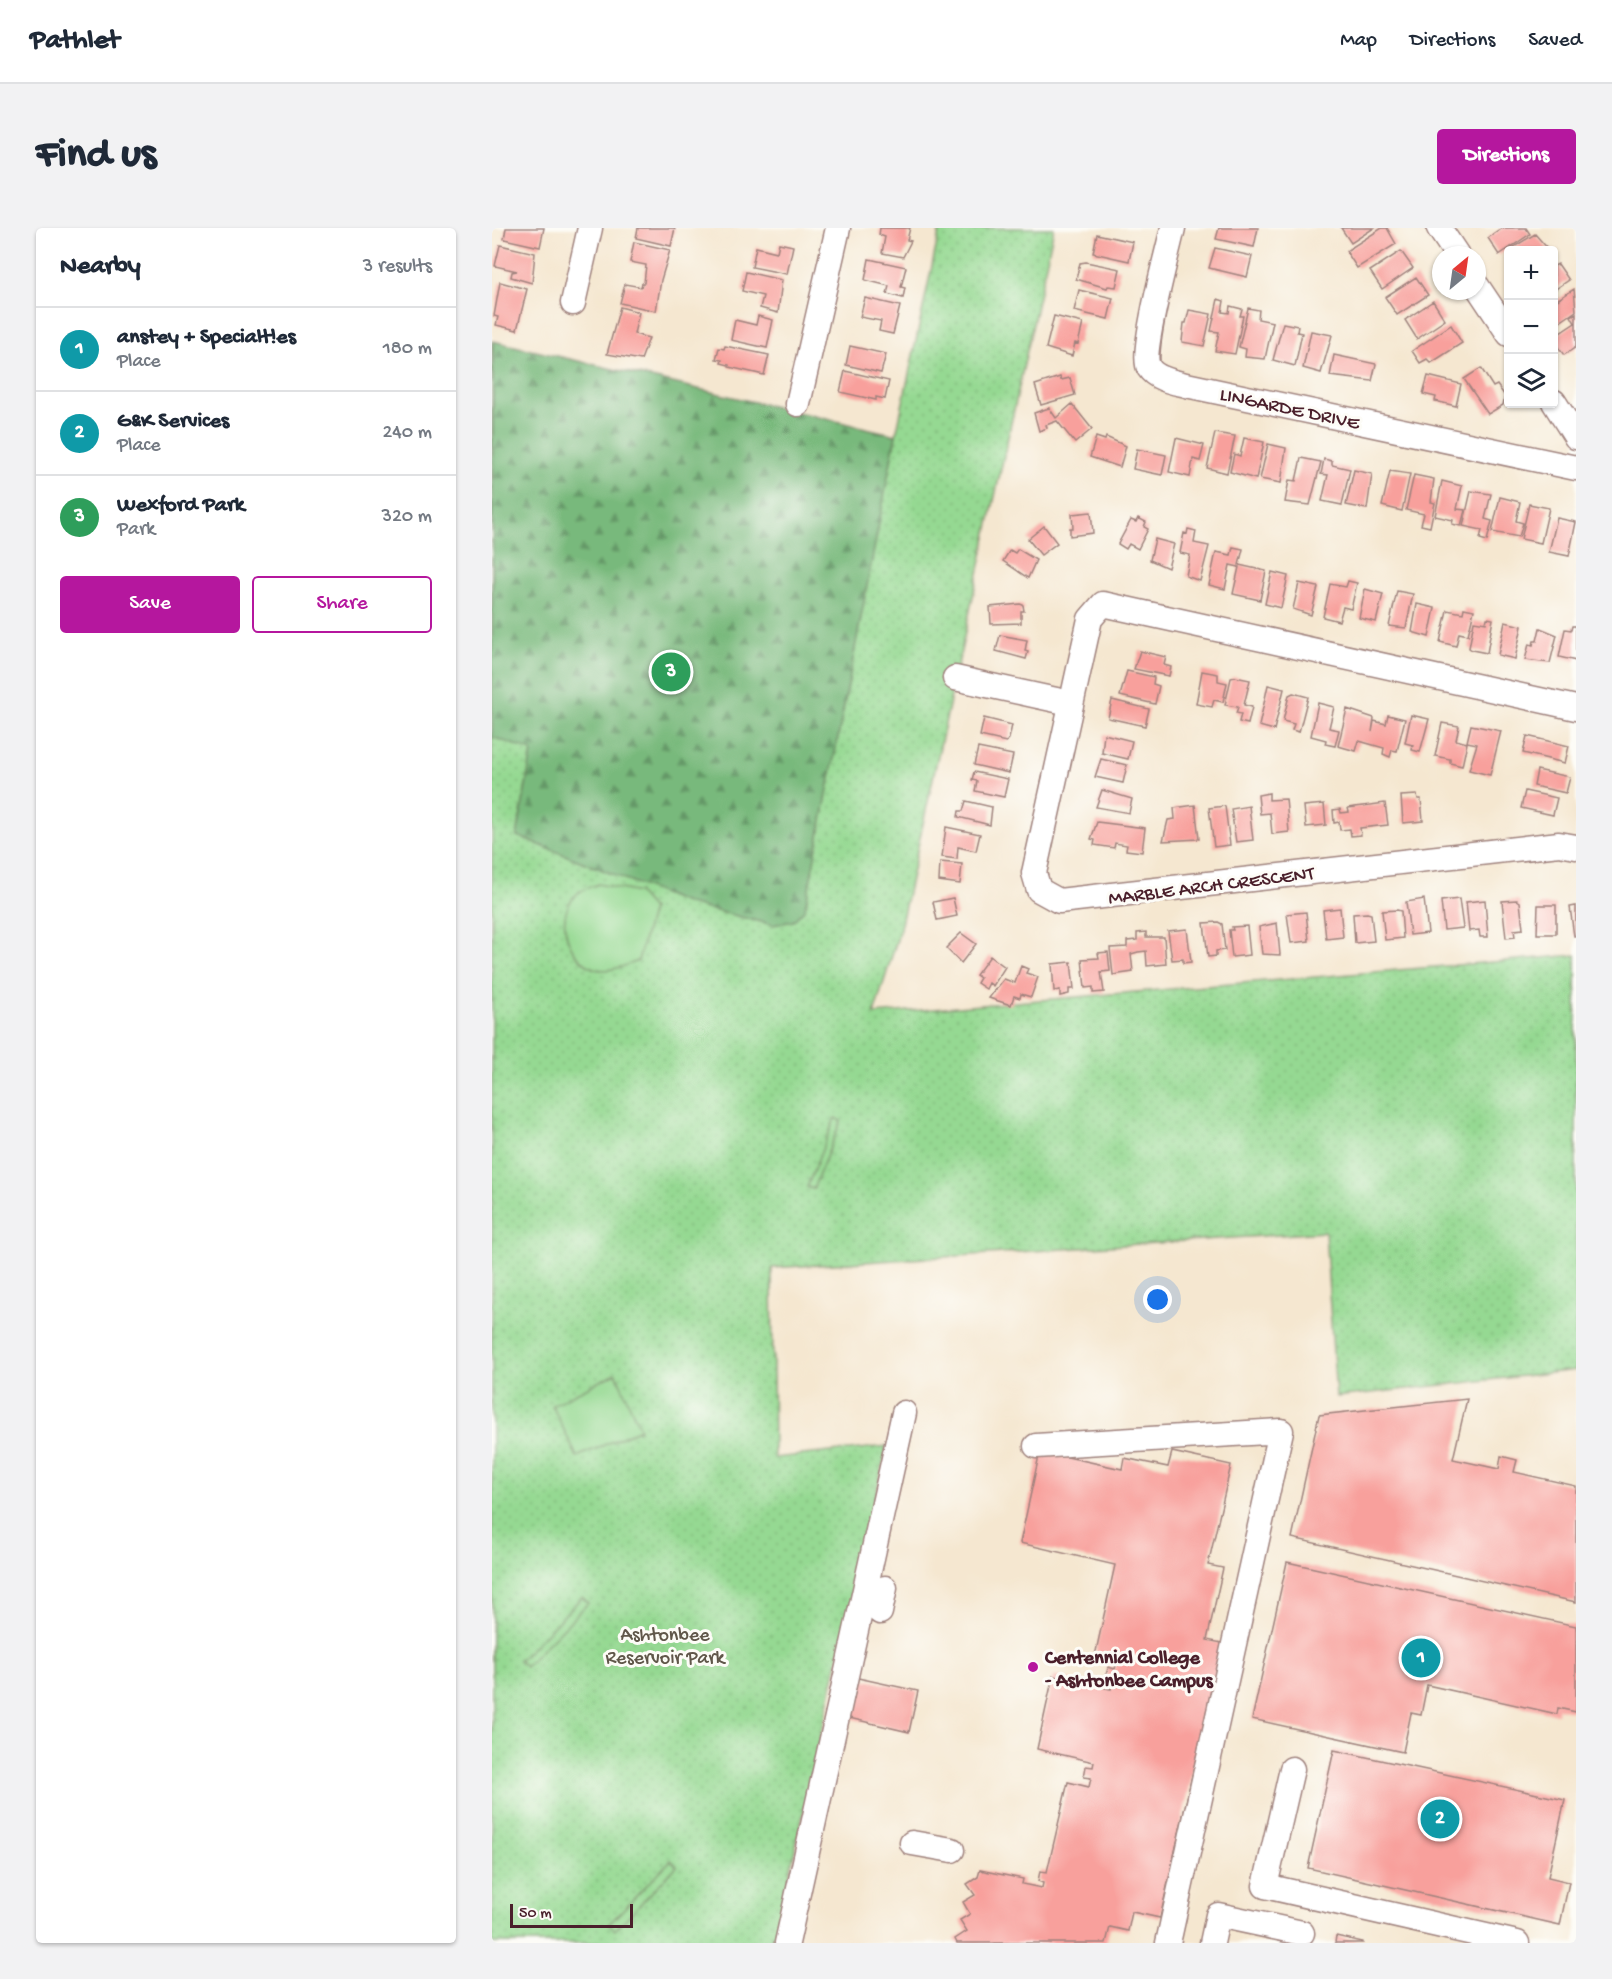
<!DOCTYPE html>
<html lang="en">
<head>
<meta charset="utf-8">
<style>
  body { margin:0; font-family:"Gochi Hand",sans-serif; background:#f2f2f3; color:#1f2937 }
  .controls { position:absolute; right:18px; top:18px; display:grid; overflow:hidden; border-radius:6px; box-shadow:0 2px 4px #0004 }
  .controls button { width:54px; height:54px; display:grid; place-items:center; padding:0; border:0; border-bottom:2px solid #e0e1e3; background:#fff; color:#1f2937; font:30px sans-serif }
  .compass { position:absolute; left:940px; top:18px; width:54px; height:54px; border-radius:50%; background:#fff; box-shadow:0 2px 4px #0004; rotate:29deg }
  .scale { position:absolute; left:18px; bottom:15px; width:123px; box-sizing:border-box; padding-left:6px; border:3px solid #4a1f2b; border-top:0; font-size:16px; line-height:21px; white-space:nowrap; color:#4a1f2b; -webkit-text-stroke:4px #fdfcf7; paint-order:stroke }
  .you { position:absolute; left:666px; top:1072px; width:21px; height:21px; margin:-15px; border:4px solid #fff; border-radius:50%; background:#1a73e8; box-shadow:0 0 0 9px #1a73e833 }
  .badge { display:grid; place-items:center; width:39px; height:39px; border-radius:50%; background:#b5179e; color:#fff; font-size:20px; font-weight:700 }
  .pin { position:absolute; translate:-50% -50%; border:3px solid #fff; box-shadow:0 2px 6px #0006 }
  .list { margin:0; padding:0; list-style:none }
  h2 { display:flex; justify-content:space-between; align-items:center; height:78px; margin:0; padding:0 24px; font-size:26px }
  h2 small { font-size:20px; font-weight:400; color:#747a83 }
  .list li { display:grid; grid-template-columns:39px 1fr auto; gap:18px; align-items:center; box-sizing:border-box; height:84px; padding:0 24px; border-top:2px solid #e0e1e3 }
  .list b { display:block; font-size:22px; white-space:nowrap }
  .list p { margin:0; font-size:20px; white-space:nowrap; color:#747a83 }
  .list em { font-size:20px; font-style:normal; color:#747a83 }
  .actions { display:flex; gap:12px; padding:18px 24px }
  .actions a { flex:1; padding:14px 0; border:2px solid #b5179e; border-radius:6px; text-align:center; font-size:21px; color:#b5179e }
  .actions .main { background:#b5179e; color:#fff }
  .icon { flex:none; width:33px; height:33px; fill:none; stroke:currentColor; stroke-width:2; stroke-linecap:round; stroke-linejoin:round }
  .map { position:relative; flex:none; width:1084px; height:1715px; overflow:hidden; border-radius:6px }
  header { display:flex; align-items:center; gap:36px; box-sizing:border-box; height:84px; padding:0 30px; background:#fff; border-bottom:2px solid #e0e1e3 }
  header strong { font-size:28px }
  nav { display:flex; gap:33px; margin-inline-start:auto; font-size:21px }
  .intro { display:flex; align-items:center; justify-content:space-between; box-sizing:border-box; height:144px; padding:0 36px }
  h1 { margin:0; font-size:42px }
  .button { padding:15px 27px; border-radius:6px; background:#b5179e; color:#fff; font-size:21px; font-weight:700 }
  main { display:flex; gap:36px; padding:0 36px }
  aside { flex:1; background:#fff; border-radius:6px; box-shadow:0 2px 4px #0004 }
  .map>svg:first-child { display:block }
  .grass { fill:url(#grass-dots); stroke:#707c5e; stroke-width:1.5 }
  .forest { fill:url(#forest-firs); stroke:#616c54; stroke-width:1.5 }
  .garden { fill:#95d992; stroke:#707c5e; stroke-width:1.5 }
  .building { fill:#f8a09c }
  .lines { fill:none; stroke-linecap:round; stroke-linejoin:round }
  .minor-casing { stroke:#a0837e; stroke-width:27 }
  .minor { stroke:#fff; stroke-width:24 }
  .poi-dot { fill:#b5179e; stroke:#fdfcf7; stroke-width:2 }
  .labels { text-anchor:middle; stroke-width:6; stroke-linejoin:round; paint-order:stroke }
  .street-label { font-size:20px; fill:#4a1f2b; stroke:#fdfcf7 }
  .park-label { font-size:20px; fill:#60574a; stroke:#fdfcf7 }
  .poi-label { font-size:20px; font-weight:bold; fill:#4a1f2b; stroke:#fdfcf7; text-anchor:start }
</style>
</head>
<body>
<header>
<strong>Pathlet</strong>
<nav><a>Map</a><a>Directions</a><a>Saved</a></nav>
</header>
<div class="intro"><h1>Find us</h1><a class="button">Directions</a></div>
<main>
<aside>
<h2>Nearby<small>3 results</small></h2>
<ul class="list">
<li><span class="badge" style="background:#0f9aa8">1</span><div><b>anstey + Specialt!es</b><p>Place</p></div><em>180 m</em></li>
<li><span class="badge" style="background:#0f9aa8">2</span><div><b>G&amp;K Services</b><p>Place</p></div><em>240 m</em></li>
<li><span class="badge" style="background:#2e9e5b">3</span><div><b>Wexford Park</b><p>Park</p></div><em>320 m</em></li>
</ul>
<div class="actions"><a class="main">Save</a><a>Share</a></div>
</aside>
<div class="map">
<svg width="1084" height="1715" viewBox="0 0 1084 1715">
  <defs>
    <pattern id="grass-dots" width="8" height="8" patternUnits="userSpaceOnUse" patternTransform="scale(1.5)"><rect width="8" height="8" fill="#95d992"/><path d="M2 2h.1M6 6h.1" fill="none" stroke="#82ba7e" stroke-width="1.8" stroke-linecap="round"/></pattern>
    <pattern id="forest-firs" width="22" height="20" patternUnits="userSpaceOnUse" patternTransform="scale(1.5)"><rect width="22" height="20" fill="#78b97c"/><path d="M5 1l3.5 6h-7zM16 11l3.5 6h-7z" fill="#649666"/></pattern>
  </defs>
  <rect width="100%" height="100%" fill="#fdfcf7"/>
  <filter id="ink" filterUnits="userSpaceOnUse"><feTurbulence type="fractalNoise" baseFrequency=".0167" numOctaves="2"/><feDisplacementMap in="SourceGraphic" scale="12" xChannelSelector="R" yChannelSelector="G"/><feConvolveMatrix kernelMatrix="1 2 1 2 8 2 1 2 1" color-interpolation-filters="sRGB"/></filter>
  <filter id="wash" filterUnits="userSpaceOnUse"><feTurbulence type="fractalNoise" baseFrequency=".008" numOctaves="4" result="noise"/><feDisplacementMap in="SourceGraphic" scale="24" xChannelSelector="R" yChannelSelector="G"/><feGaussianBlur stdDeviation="1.35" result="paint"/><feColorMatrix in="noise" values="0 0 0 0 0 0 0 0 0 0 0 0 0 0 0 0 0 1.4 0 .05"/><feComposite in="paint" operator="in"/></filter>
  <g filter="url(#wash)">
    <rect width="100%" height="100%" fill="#f5e7d0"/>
    <path class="grass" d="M448,0H562L407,705L382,786L1084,727V1142L844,1169L833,1004L280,1040L282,1230L395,1218L284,1705L277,1715H0V115L404,207Z"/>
    <path class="forest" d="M1,113L404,207L313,681L301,693L281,697L196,676L25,608L40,523L0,509Z"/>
    <path class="garden" d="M106,656L146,665L160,681L146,733C132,738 111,747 97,738C73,723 63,686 85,666C90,661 100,659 106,656Z
      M343,890L349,893L321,961L315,959Z
      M124,1145L148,1201L85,1229L60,1177Z
      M90,1369L96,1375L33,1439L27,1433Z
      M179,1632L185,1638L123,1702L117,1696Z"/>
    <g id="blocks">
      <path class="building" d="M14,0H52L48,19L12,11Z
        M146,0H183L179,18L144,10Z
        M388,0H418L415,12L419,13L411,29L390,25L393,9L387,7Z
        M727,0H766L762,19L724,11Z
        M849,0H882L859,15Z
        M890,0H895L904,16L865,40L854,23Z
        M1011,0H1034L1038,6L1007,27L996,10Z
        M605,6L641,14L637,33L601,25Z
        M1043,6L1057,22H1017Z
        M142,14L178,22L169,52L164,83L128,75L133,56L149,59L150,55H152L154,37L138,34Z
        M287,15L301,18L295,46L260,39L264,19L285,24Z
        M8,17L43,25L40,55L19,49L20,44L25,43L3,38Z
        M723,20L760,28L755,49L717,40Z
        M909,23L921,40L890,61L878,43Z
        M377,31L414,39L409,59L413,60L411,70L395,66L397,58L373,52Z
        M594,34L628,41L624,59L616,58L615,60L584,51L588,35Z
        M1066,36L1077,52L1062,62V38Z
        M254,44L290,52L286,85L268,80L271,68L250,63Z
        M924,49L936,67L905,87L893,69Z
        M8,54L35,61L25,102L4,97L6,89L2,88Z
        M1082,61L1084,83L1062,98V74Z
        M587,62L621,70L616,91L582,83Z
        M373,70L408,78L401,106L387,103L389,93L368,89Z
        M726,71L732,73L730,84L737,85L738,78L750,81L748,88H751L743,126L723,123L727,104L719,103Z
        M941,73L953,92L925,111L913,92Z
        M128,79L147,84L142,106L157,110L149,132L115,126Z
        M756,80L767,82L766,91L781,94L773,131L753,129L754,121L747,119Z
        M697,82L719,86L712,118L690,114L692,95H694Z
        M1084,85V119L1072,127L1062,114V109L1083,95L1079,88Z
        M266,88L281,92L275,120L239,112L243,92L264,97Z
        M562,88L591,95L586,116L583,115L580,128L554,120Z
        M791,95L806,98L805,104L810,105L803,138L781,132Z
        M959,97L970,115L939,135L935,131L928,135L920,123Z
        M819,103L840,107L829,145L811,140Z
        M233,118L277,127L272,147L237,139V137L229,135L230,132L224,131L227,120L232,121Z
        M358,118L394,126L389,145L354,137Z
        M842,127L884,136L880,153L838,148Z
        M989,140L1001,159L1005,157L1013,168L1011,177L996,186L972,151Z
        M353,143L397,153L393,171L384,169V172L348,164Z
        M936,148L969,156L964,178L943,173L944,169L931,166Z
        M568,149L569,152L578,150L583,167L549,177L543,157Z
        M580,176L600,201L583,215L565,193L554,197L555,200L547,203L542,185L557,180L564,190Z
        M723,205L743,208L735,245L715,240Z
        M604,209L613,212L614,209L634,218L628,239L598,229Z
        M684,210L712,217L708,233L701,231L698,249L677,244Z
        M752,210L772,214L764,251L738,244L742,226L748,228Z
        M776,216L794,220L789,255L768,251Z
        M645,221L674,227L670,247L641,241Z
        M809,230L829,234L818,277L793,274L797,252L804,253Z
        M832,231L840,233V237L858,241L850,277L830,273L836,247L829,246Z
        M862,242L880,246L875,281L854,277Z
        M898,243L918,246L910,283L890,278Z
        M922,247L942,251L939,274L943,275L938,299L929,297L932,286L914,282Z
        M950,253L970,258L965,281L973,282L969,298L960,296L961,292L943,288Z
        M979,263L999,266L993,291L1000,293L995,313L988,311L990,302L971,298Z
        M1008,269L1028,274L1024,293L1031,295L1027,309L1000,304Z
        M1037,276L1057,280L1049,315L1029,311Z
        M599,284L601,305L578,308V300H581L580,286Z
        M646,290L654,294L652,299L656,301L646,321L637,316L634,321L626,316L639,292L644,294Z
        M1065,290L1084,294L1077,328L1057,324Z
        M552,298L565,315L549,327L536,311Z
        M696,301L704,303L702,315L717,318L708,353L694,348L698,327L688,325L692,305L695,306Z
        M663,311L682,316L676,340L658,332Z
        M741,319L751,321L747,337L774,343L768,372L741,366L747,339L738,337L733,361L717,357L724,324L739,327Z
        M526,321L544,332L536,350L511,333L518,322L523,325Z
        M780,344L796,348L789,380L773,376Z
        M856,353L865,355L859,381L851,379L847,393L831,389L838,356L854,359Z
        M807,355L826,359L819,387L801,381Z
        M873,361L891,366L884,394L867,390Z
        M905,363L921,366L914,400L897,398Z
        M528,376L531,377L532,383H529V395L499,396L498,379Z
        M925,376L943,380L937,409L920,404Z
        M972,380L982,382L976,407L967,405L964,418L948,414L955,382L971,385Z
        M995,390L1001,391L995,425L980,422L977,420L982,393L994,395Z
        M1013,394L1030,398L1023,431L1006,427Z
        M1080,398H1084V433L1067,429L1073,401L1079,402Z
        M1048,400L1065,407L1058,435L1033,432L1037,416L1041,417L1042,413H1045Z
        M508,407L535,412L533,423L536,424L534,431L504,423Z
        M648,423L674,429L672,437L679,439L677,448L642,441Z
        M635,443L662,449L661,456L667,458L663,476L628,468Z
        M710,443L726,446V453L735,455L731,474L722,472L720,479L704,476Z
        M743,449L758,452L752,477L760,479L756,496L747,494L749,486L744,485L746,479L733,477L739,450Z
        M776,457L792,461L782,502L767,498Z
        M801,465L816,469L807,504L800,502L802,496L791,493L797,467Z
        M620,472L657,481L653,498L616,490Z
        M826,475L842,479L837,500L847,502L843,518L833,516L834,512L819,508Z
        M855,481L882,490L880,504L882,493L894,496L896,487L913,491L905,523L900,522L898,529L891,526L892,520L867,513L864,523L846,518Z
        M919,487L937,491L928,524L920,522L921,517L913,515Z
        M492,490L520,497L517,511L514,514L488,508Z
        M950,495L967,498L964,512L975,515L970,538L958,535V531L943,528Z
        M979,497L1009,503L998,547L977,542L985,516L975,514Z
        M612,506L640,513L636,531L610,525Z
        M1035,508L1077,518L1073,535L1031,525Z
        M486,520L521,527L517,545L482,537Z
        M609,531L635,537L631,555L603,549Z
        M1045,542L1078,549L1074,565L1042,558Z
        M482,544L516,551L512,569L483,563L485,553L480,552Z
        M610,562L640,571L637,585L604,579Z
        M1033,563L1065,570L1061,587L1029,580Z
        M777,565V572L794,571L797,604L780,606L778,585L768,586L766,567Z
        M925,567L926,571H929L931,593L911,595L909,568Z
        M474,573L500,579L498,597L466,589L467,583H471Z
        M893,575L896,597L868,600L869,607L859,608L858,601L848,602L847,594L842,595L841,582L848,581L849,585L857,584L856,580Z
        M832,576L834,597L814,599L812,578Z
        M703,577L707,611L671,613L676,592L683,591L682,580Z
        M733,578L738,617L722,619L717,580Z
        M757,578L761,612L744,614L739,581Z
        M605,594L653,600L650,624L634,622L635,617L623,615L622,620L602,617L603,612L599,611Z
        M454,599L488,606L484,623L466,619L465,631L450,629Z
        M448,634L470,636L468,656L447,653Z
        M461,670L465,688L445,692L441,674Z
        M932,671L936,705L918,707L914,674Z
        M967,671L971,700L952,702L949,673Z
        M993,672L996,709H988L987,702L977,703L974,674Z
        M1025,672L1028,674L1031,701L1022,702L1023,709L1014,710L1010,673Z
        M1046,677H1064V706H1045Z
        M1084,678V708H1082L1078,679Z
        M848,680L851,709L834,711L831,682Z
        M905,682L909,683L911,710L893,712L890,683Z
        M814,684L817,713L799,715L795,686Z
        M875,685L879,686L882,713L863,715L861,686Z
        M726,694L730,696L733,722L724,723V728L716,729L712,695Z
        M785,695L788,727L770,726L767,699Z
        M755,698L758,727L740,729L737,702H741L740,699Z
        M695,701L699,734L691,735V731L680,732L676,703Z
        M654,704V709H672L674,736L655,738L654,723L646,724L639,726L641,744L621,747L618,720L635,719V713L645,712V705Z
        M469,705L484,716L469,735L454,720Z
        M616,724L618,743L609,744L612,764L601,765V759L593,760L590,731L607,730L606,725Z
        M498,728L513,739L501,758L497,755L494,761L485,755L488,750L484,747Z
        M579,734L582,761H577V766L568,768V762L562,763L560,736Z
        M529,738L536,741L534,745L546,749L539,769L529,766L528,770L522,768L519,777L497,770L512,751L523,755Z
        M975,1171L961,1231L1007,1241L1009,1228L1025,1232L1022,1244L1084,1258V1374L800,1310L827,1187Z
        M548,1223L630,1241L632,1230L676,1239L680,1224L739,1237L716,1337L731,1340L715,1412L730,1415L668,1690L640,1684L636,1703L618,1699L614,1715H465L463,1711L475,1703L468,1692L478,1686L471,1674L483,1667L475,1656L486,1649L488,1642L531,1651L530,1656L550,1660L551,1655L546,1653L548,1643L555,1644L576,1554L597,1559L599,1550L592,1549L594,1538L601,1539L602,1534L545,1521L561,1448L619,1461L621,1451L614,1450L616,1439L623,1441L625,1433L603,1428L623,1337L528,1315Z
        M795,1334L1084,1398V1484L1066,1480L1065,1486L935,1457L929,1487L919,1485L911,1524L760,1491Z
        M366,1450L426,1463L417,1504L357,1490Z
        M842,1522L1073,1572L1056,1649L1077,1654L1068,1697L816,1640Z
        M844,1708L871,1714V1715H843Z"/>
    </g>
  </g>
  <g filter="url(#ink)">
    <use href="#blocks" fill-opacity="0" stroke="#a0837e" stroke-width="1.5"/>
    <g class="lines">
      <g class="minor-casing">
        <path id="minor" d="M681,0C676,22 648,126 657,140C664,151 682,154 694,157L1084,240
          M947,0L965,27
          M985,58L1017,106
          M81,75L98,0
          M1062,174L1084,209
          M306,176L346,0
          M463,450L578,475
          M1084,480L611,376L598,391L542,645L547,662L567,673L1067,616L1084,619
          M544,1218L789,1203L676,1715
          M388,1384L393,1360
          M800,1541L773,1658L1025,1715
          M420,1615L460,1622
          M295,1715L412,1185
          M720,1715L726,1687L810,1705"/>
      </g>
      <use href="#minor" class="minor"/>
    </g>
  </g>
  <circle class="poi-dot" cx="541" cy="1439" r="6"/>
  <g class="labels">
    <g class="street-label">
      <text transform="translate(798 179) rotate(12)" y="7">LINGARDE DRIVE</text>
      <text transform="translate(719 656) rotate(-7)" y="7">MARBLE ARCH CRESCENT</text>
    </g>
    <g class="park-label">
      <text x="173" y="1412">Ashtonbee<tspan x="173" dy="23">Reservoir Park</tspan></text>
    </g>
    <g class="poi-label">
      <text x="553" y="1435">Centennial College<tspan x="553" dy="23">- Ashtonbee Campus</tspan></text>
    </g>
  </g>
</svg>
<div class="controls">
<button>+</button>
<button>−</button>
<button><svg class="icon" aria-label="layers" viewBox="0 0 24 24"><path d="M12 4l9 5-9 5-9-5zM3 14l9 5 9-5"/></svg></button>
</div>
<svg class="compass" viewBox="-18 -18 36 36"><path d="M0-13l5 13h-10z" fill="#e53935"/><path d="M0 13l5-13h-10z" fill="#747a83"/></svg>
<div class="scale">50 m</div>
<div class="you"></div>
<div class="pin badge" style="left:929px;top:1430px;background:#0f9aa8">1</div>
<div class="pin badge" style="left:948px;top:1591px;background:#0f9aa8">2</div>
<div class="pin badge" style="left:179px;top:444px;background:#2e9e5b">3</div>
</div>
</main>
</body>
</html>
